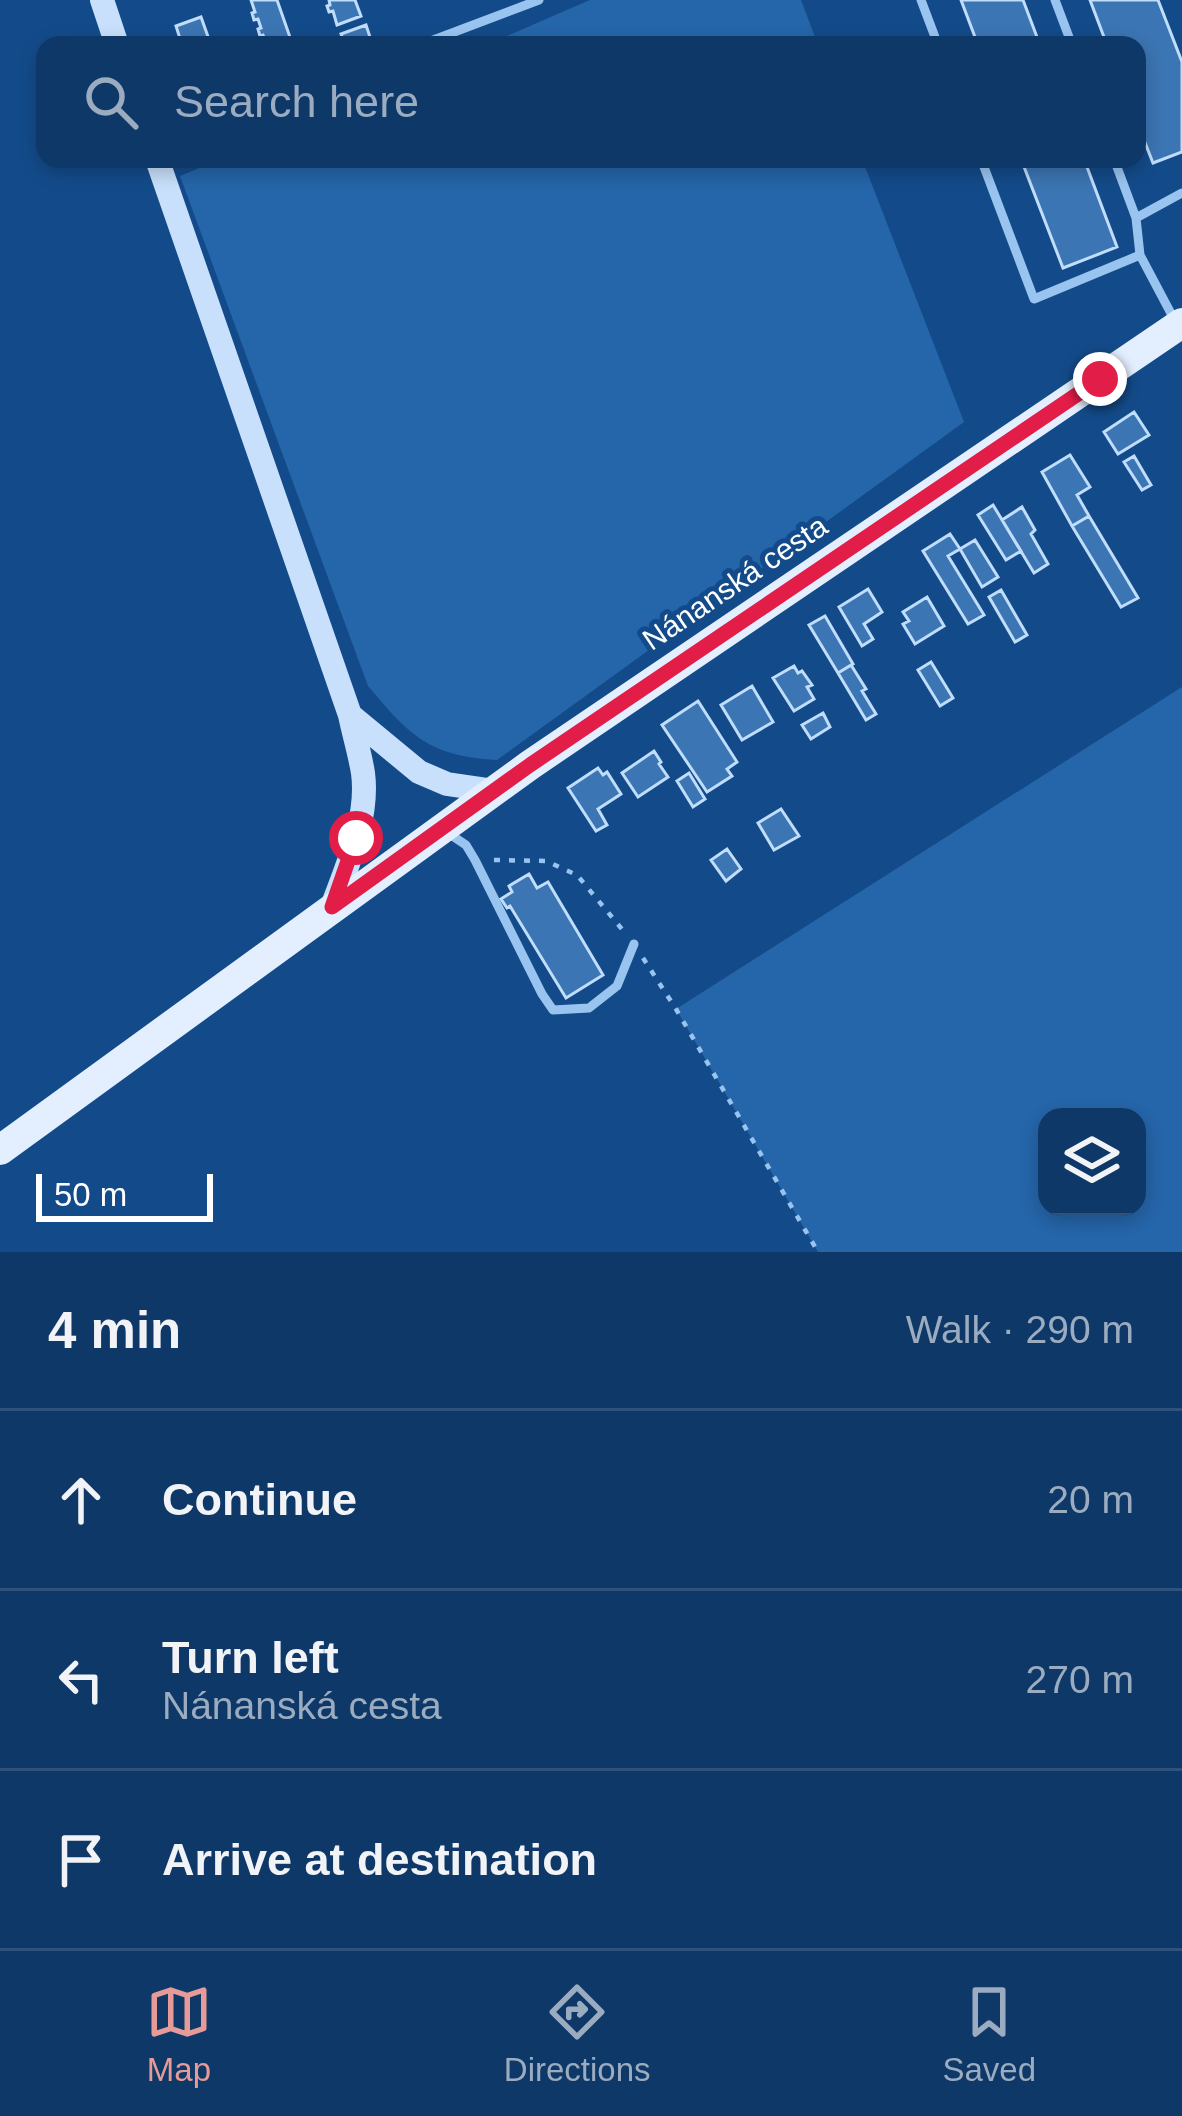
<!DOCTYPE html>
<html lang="en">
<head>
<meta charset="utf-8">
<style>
  body { margin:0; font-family:Arial,sans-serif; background:#1c4371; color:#f1f3f6 }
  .controls { position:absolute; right:36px; bottom:36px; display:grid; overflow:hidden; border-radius:24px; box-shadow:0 6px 18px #0003 }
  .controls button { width:108px; height:108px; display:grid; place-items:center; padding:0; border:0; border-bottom:3px solid #2e527c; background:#0e3868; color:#f1f3f6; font:60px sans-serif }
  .scale { position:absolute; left:36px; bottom:30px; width:177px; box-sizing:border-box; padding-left:12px; border:6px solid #fff; border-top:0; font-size:33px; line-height:42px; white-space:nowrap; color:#fff; -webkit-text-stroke:9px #134b8a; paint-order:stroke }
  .stop { position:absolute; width:36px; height:36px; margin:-27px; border:9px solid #e11d48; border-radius:50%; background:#fff }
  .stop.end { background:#e11d48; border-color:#fff; box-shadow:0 3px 12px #0008 }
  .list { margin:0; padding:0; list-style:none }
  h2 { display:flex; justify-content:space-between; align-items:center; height:156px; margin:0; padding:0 48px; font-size:51px }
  h2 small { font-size:39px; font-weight:400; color:#9bacc0 }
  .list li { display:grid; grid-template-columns:78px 1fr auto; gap:36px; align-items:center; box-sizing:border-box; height:180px; padding:0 48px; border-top:3px solid #2e527c }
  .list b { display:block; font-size:45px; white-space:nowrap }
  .list p { margin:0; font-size:39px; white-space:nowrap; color:#9bacc0 }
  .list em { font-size:39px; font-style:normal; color:#9bacc0 }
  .icon { flex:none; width:66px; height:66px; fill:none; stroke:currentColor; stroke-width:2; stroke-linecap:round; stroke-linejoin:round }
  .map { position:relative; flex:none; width:1182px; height:1252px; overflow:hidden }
  .search { position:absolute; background:#0e3868; box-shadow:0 6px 18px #0003; left:36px; right:36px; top:36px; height:132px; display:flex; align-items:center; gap:30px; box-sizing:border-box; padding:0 42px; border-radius:24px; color:#9bacc0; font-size:45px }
  .sheet { height:696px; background:#0e3868 }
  nav { display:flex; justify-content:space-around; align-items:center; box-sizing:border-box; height:168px; border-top:3px solid #2e527c; background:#0e3868; font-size:33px; color:#9bacc0 }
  nav a { display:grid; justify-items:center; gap:6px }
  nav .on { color:#e69b98 }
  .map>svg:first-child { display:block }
  .green { fill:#2565a9; fill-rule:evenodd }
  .building { fill:#3c75b3; stroke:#c0ddfc; stroke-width:3 }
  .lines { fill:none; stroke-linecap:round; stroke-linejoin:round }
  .path { stroke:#9ac4f0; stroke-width:4.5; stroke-dasharray:6 9; stroke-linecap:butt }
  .lane { stroke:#9ac4f0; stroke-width:9 }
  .secondary { stroke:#c8e0fb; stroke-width:24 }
  .primary { stroke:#e3efff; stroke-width:30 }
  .route { stroke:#e11d48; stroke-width:15 }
  .labels { text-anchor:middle; stroke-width:10; stroke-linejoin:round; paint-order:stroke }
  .street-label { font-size:30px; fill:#fff; stroke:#134b8a }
</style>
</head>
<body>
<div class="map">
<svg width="1182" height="1252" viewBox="0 0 1182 1252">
  <rect width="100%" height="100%" fill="#134b8a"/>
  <path class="green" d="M590,0H801L818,45H486Z
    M221,159H862L964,422L497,760C429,756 410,736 368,686L180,176Z
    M1182,687V1252H818L676,1009ZM1137,1117V1207H1047V1117Z"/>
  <path class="building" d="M251,0H277L291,40L278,45H267L263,35L260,36L258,29L261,28L258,19L254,20L252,13L255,12Z
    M329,0H355L361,16L337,25L333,11L329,12L327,6L330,5Z
    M961,0H1023L1040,45H978Z
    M1090,0H1158L1182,62V152L1153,163L1137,122V45H1107Z
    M201,17L211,45H182L176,26Z
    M366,25L371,40L357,45H345L341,34Z
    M1021,159H1084L1117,247L1063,268Z
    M1134,412L1149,435L1118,454L1104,432Z
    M1070,455L1090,487L1077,495L1089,516L1072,526L1042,472Z
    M1134,456L1151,485L1142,490L1124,462Z
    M993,505L1021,551L1006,560L978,515Z
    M1022,507L1035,530L1031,534L1048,564L1034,573L1002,520Z
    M1089,516L1138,598L1121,607L1072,526Z
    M950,534L960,549L948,556L984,615L968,624L923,551Z
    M975,540L998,577L982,587L960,549Z
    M868,589L882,612L864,624L873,639L862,646L839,607Z
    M1001,590L1027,635L1015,642L989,597Z
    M927,597L944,626L915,644L903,624L909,621L903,612Z
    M825,616L853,664L838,673L809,625Z
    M931,662L953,698L940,706L918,670Z
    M851,665L866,689L862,691L876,714L866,720L838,673Z
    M794,666L798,673L802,671L812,685L807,687L814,699L794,711L773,678Z
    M752,686L773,722L742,740L721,705Z
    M698,701L737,762L727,769L732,776L707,792L662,725Z
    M823,713L830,727L811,739L802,725Z
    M654,751L661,762L659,764L668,777L638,797L622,773Z
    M598,768L603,775L607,772L621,794L598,809L607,825L596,831L568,788Z
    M689,773L705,799L693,807L677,781Z
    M781,809L799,836L774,850L758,823Z
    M727,849L741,869L726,881L711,860Z
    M529,874L537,888L548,882L603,975L566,998L510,906L507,908L501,899L512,892L509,886Z"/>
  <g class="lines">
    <path class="path" d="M494,860L546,861L577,875L626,934
      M643,958L676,1009L818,1252"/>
    <path class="lane" d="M921,0L938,45
      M1055,0L1072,45
      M420,45L539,0
      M981,159L1034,299L1140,255
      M1114,159L1136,218L1140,255L1175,321
      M1136,218L1182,193
      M448,833L466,845L475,860L542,994L553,1010L589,1008L617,986L634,944"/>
    <path class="secondary" d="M102,0L117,45
      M157,159L350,715C354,735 360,754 363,773C369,818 347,866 332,907
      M350,715L419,772L447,784L495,791"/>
    <path class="primary" d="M0,1150L530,765L1182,323"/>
  </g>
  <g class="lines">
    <path class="route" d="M356,838L332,907L530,765L1100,379"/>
  </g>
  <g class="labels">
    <g class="street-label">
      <text transform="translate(735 583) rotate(-34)" y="10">Nánanská cesta</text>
    </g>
  </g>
</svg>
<div class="controls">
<button><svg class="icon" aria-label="layers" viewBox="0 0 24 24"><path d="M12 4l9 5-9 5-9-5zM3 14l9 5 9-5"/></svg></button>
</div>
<div class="scale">50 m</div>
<div class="stop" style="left:356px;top:838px"></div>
<div class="stop end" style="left:1100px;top:379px"></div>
<div class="search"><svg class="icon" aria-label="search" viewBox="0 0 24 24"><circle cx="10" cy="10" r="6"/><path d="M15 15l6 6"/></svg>Search here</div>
</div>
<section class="sheet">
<h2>4 min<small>Walk · 290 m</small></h2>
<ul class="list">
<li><svg class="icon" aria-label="ahead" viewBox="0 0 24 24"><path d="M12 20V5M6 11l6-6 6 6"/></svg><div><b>Continue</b></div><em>20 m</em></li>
<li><svg class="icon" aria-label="left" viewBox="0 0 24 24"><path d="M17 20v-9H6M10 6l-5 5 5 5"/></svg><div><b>Turn left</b><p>Nánanská cesta</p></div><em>270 m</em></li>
<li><svg class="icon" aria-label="arrive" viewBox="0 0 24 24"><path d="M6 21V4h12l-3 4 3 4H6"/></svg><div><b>Arrive at destination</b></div></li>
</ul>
</section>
<nav>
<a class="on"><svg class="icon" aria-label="map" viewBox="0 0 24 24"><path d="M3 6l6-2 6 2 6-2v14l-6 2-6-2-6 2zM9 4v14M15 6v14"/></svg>Map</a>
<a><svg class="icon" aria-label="directions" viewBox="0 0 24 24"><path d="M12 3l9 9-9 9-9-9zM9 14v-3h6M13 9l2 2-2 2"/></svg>Directions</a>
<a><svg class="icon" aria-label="saved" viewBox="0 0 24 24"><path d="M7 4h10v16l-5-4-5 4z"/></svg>Saved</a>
</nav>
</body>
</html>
